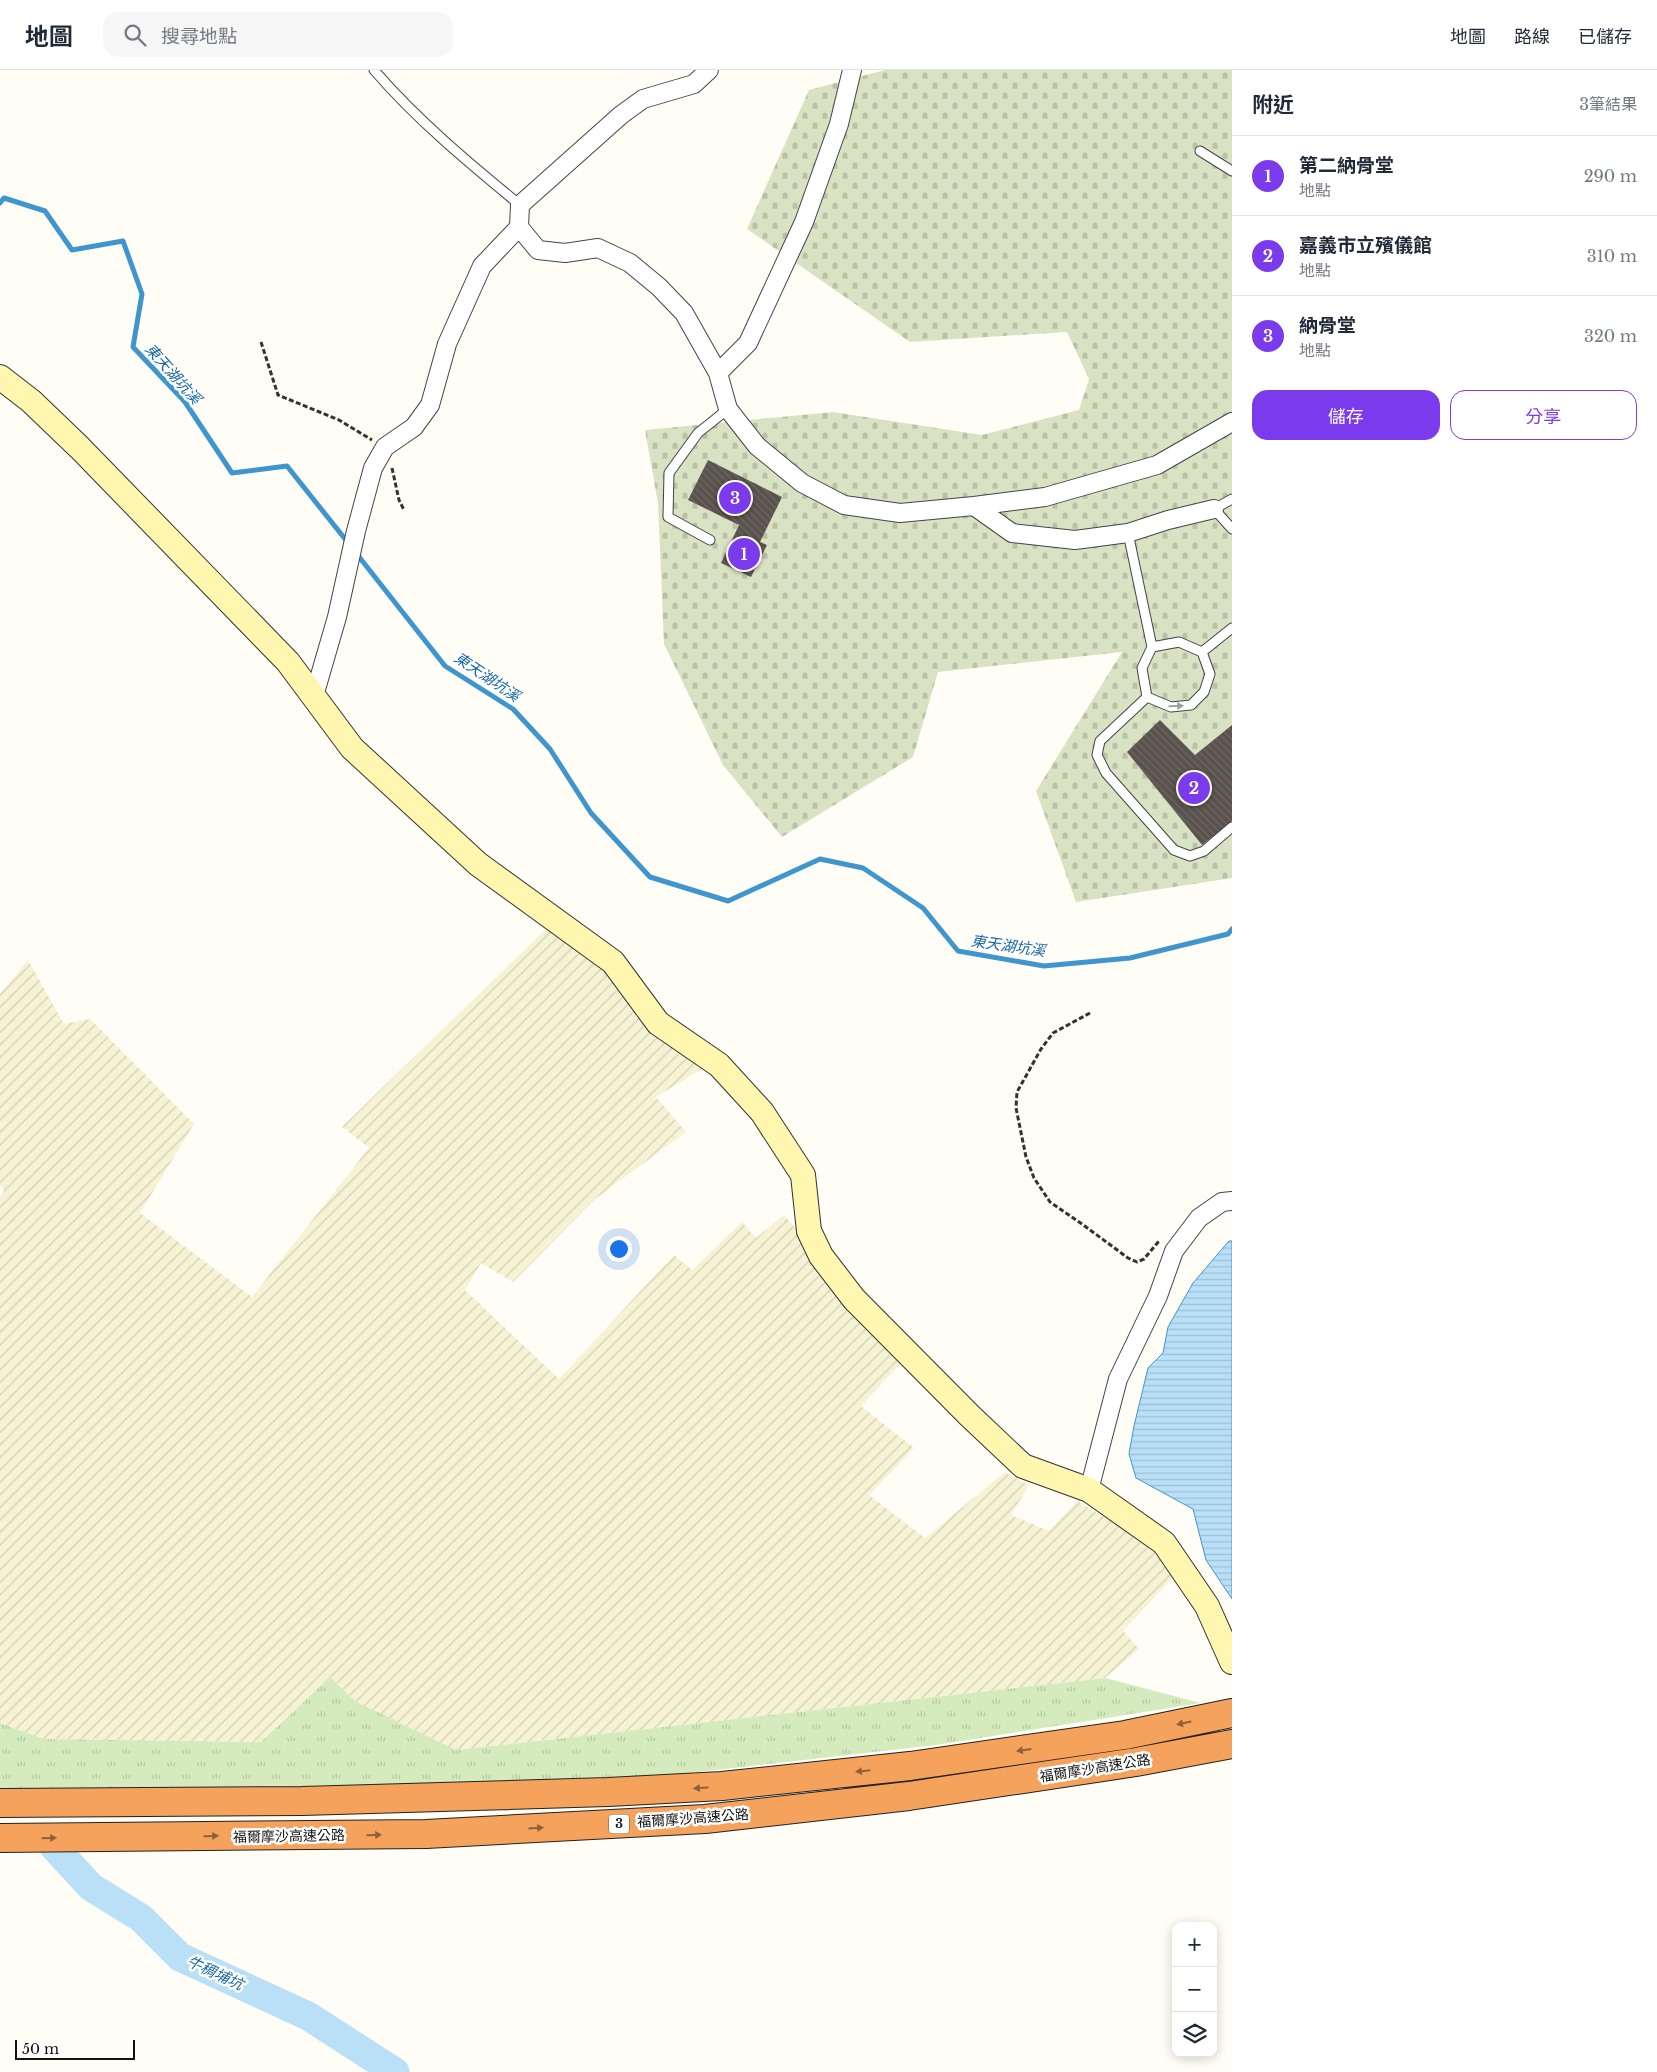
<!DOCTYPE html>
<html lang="zh-TW">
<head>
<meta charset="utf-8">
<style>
  body { margin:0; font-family:"Libre Baskerville","Noto Sans TC",serif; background:#f6f6f7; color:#1f2937 }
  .controls { position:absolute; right:15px; bottom:15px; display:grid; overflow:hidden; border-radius:10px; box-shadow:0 2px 12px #0003 }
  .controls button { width:45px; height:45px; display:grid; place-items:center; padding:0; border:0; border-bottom:1px solid #e0e1e3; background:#fff; color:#1f2937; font:25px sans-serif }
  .scale { position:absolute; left:15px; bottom:12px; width:120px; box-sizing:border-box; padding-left:5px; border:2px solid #111; border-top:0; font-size:14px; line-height:18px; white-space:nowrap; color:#111; -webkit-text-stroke:4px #fff; paint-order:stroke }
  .you { position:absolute; left:618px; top:1178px; width:18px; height:18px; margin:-12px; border:4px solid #fff; border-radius:50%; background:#1a73e8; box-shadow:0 0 0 8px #1a73e833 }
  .badge { display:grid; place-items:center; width:32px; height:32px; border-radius:50%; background:#7c3aed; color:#fff; font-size:16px; font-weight:700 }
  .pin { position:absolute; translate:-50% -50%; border:2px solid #fff; box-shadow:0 1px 5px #0006 }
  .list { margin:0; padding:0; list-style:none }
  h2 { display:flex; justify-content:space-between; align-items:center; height:65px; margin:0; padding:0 20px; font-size:21px }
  h2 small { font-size:16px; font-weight:400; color:#747a83 }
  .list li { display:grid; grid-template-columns:32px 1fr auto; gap:15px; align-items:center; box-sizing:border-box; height:80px; padding:0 20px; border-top:1px solid #e0e1e3 }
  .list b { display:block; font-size:19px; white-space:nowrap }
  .list p { margin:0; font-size:16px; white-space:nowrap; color:#747a83 }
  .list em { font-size:16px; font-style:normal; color:#747a83 }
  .actions { display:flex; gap:10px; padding:15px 20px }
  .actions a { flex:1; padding:11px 0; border:1px solid #7c3aed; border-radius:15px; text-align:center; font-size:18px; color:#7c3aed }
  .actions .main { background:#7c3aed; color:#fff }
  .icon { flex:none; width:28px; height:28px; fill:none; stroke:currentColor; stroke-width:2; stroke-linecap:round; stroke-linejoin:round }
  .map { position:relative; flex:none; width:1232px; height:2002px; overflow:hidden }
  header { display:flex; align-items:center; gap:30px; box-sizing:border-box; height:70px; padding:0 25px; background:#fff; border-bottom:1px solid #e0e1e3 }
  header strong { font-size:24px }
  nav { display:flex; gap:28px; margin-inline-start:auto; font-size:18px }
  .search { width:350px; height:45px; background:#f6f6f7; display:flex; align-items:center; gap:12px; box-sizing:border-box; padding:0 18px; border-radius:15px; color:#747a83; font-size:19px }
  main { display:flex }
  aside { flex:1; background:#fff }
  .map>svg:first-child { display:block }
  .farmland { fill:url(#farmland-furrows) }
  .grass { fill:url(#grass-tufts) }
  .cemetery { fill:url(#cemetery-stones) }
  .water { fill:url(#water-rules); stroke:#3f96cf }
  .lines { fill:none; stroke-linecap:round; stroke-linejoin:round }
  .stream { stroke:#3f96cf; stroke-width:5 }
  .river { stroke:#b9e0f7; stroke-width:29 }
  .building { fill:url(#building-back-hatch) }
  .lane-casing { stroke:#444; stroke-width:11 }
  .street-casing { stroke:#444; stroke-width:20 }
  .secondary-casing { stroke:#333; stroke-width:26 }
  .highway-casing { stroke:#222; stroke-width:30 }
  .path { stroke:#333; stroke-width:3; stroke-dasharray:5 2.5; stroke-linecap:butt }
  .lane { stroke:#fff; stroke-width:9 }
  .street { stroke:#fff; stroke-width:18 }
  .secondary { stroke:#fff6b0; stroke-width:24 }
  .highway { stroke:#f5a25d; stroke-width:28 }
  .oneway { fill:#a0a0a0 }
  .oneway2 { fill:#8e613b }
  .labels { text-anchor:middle; stroke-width:5; stroke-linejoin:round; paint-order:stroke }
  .shield { fill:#fff; stroke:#585858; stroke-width:1 }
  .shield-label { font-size:12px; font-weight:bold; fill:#111 }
  .street-label { font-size:14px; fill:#111; stroke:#fff }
  .water-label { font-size:15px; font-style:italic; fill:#1768a6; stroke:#fff }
</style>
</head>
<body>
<header>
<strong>地圖</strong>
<div class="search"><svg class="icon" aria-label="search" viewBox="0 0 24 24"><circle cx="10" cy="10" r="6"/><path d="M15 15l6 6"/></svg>搜尋地點</div>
<nav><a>地圖</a><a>路線</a><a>已儲存</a></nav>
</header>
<main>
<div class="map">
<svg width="1232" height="2002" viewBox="0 0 1232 2002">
  <defs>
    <pattern id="farmland-furrows" width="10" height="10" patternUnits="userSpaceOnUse" patternTransform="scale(1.25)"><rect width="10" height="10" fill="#f6f3d4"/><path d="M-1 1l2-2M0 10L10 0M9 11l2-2" fill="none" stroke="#d2cfb5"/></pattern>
    <pattern id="grass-tufts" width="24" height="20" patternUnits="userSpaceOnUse" patternTransform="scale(1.25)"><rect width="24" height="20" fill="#d5ebbd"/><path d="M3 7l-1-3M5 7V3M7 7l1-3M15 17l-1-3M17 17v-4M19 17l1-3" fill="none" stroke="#b6c8a1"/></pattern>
    <pattern id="cemetery-stones" width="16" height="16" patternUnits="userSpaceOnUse" patternTransform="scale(1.25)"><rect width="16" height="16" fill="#d9e3c4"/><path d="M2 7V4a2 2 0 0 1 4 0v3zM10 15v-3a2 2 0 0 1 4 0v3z" fill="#b9c2a7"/></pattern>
    <pattern id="water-rules" width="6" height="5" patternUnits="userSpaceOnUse" patternTransform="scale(1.25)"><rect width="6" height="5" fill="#b9e0f7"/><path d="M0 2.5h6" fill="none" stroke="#9ebfd3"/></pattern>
    <pattern id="building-back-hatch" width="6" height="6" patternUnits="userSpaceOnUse" patternTransform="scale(1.25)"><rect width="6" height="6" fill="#5a524d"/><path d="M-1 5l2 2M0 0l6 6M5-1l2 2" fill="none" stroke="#6d6662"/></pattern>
  </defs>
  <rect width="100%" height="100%" fill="#fffdf5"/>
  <path class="farmland" d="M548,857L596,887L652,959L702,999L656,1027L686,1062L595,1129L513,1212L481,1193L465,1220L559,1309L674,1185L692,1200L742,1152L756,1168L784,1145L906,1288L861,1336L914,1378L869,1425L925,1468L1005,1402L1029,1415L1011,1445L1049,1461L1077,1431L1142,1469L1176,1504L1123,1561L1139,1579L1105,1608L455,1680L355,1631L330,1607L261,1672L43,1669L0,1653V1127L4,1121L0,1115V924L28,890L64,954L90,949L194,1054L140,1143L252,1227L369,1078L342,1057Z"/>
  <path class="grass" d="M330,1607L355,1631L456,1680L1105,1608L1201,1633L936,1675L592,1714L312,1722L0,1719V1653L44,1669L261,1672Z"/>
  <path class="cemetery" d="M885,0H1232V808L1076,832L1036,721L1122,582L938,602L913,687L782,767L723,695L664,574L658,433L645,360L833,342L982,365L1079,340L1089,309L1067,262L910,272L747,159L809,20Z"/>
  <path class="water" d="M1229,1171H1232V1529L1206,1490L1193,1439L1136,1408L1129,1384L1134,1356L1148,1298L1163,1283L1168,1257L1193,1213Z"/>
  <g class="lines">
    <path class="stream" d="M0,133L4,128L45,141L72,180L123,171L142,224L133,277L185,332L232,403L287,396L349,474
      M356,483L445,596L513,639L550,679L591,743L650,807L728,831L820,789L863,798L923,838L958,881L1044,896L1130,888L1228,864L1232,859"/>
    <path class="river" d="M54,1777L91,1817L141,1848L180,1887L308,1946L395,2002"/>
  </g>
  <path class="building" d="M708,390L782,427L760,472L767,475L751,507L721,493L739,455L688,430Z
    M1160,650L1195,685L1232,655V751L1202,775L1127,682Z"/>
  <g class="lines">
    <g class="lane-casing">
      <path id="lane" d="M374,0C417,50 469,93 520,135
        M1200,81L1232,101
        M1232,429L1214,439L1232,459
        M1128,463L1152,577L1142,598L1147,627L1171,637L1191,635L1204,622L1210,604L1202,582L1179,572L1152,577
        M710,470L668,447L669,403L698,363L728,339
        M1202,582L1232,558
        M1147,627L1100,671L1097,685L1106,703L1174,780L1190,786L1204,781L1232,757"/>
    </g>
    <g class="street-casing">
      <path id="street" d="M709,0L694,14L643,29L621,45L520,135L519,157L538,180L565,183L598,178L630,193L659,217L684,243L718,303L728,339L757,376L802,413L844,435L900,443L974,436L1012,463L1075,470L1128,463L1168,450L1214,439
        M718,303L748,273L804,152L839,54L852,0
        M974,436L1045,427L1157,395L1232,352
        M314,626L337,547L356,461L373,398L385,377L414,357L430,335L447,274L482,196L519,157
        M1089,1420L1118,1309L1158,1226L1174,1181L1199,1148L1222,1132L1232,1131"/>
    </g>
    <g class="secondary-casing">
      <path id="secondary" d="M0,307L31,331L80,378L288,592L352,678L478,794L613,892L658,953L719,995L762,1042L803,1105L809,1161L821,1186L854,1229L969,1345L1023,1396L1089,1420L1164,1473L1207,1536L1232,1592"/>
    </g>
    <g class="highway-casing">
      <path id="highway" d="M0,1733L302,1731L608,1722L722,1716L910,1696L1125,1665L1232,1643
        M0,1768L426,1764L705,1749L909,1726L1136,1692L1232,1674"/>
    </g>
    <path class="path" d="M261,272L278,325L339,350L372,370
      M392,398L399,430L404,440
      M1090,943L1053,963L1041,979L1017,1022L1016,1038L1026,1087L1034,1108L1050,1132L1082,1154L1128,1188L1137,1192L1144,1189L1159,1171"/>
    <use href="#lane" class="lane"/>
    <use href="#street" class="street"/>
    <use href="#secondary" class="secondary"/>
    <use href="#highway" class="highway"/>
  </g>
  <defs><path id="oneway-solid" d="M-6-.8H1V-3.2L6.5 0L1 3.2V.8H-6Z" transform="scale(1.25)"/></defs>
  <use class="oneway" href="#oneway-solid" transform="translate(1176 636) rotate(-1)"/>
  <g class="oneway2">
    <use href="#oneway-solid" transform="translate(1184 1653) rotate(168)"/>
    <use href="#oneway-solid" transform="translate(1024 1680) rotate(172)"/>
    <use href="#oneway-solid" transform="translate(863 1701) rotate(174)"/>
    <use href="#oneway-solid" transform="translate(701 1718) rotate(177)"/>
    <use href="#oneway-solid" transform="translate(536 1758) rotate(-3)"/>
    <use href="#oneway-solid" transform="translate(374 1765) rotate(-1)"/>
    <use href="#oneway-solid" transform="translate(211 1766) rotate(-1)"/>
    <use href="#oneway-solid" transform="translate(49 1768) rotate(-1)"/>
  </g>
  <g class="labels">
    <rect class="shield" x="609" y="1744.5" width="20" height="19" rx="4"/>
    <g class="shield-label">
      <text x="619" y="1758">3</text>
    </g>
    <g class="street-label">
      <text transform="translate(1095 1698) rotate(-9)" y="5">福爾摩沙高速公路</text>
      <text transform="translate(693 1748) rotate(-4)" y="5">福爾摩沙高速公路</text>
      <text transform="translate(289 1766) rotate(-1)" y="5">福爾摩沙高速公路</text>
    </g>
    <g class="water-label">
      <text transform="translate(173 304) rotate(48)" y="5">東天湖坑溪</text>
      <text transform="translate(487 607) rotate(34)" y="5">東天湖坑溪</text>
      <text transform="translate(1008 876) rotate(8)" y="5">東天湖坑溪</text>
      <text transform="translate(215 1903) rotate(25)" y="5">牛稠埔坑</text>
    </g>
  </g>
</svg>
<div class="controls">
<button>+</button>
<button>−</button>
<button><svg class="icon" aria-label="layers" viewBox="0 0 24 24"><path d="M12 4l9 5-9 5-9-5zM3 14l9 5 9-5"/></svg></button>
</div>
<div class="scale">50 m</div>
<div class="you"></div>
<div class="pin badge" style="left:744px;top:484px">1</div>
<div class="pin badge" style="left:1194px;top:718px">2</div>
<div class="pin badge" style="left:735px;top:428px">3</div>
</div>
<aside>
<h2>附近<small>3筆結果</small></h2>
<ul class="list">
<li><span class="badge">1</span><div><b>第二納骨堂</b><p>地點</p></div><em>290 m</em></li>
<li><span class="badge">2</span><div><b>嘉義市立殯儀館</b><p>地點</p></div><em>310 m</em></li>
<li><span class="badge">3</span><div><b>納骨堂</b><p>地點</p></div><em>320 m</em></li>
</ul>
<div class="actions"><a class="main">儲存</a><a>分享</a></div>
</aside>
</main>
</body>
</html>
